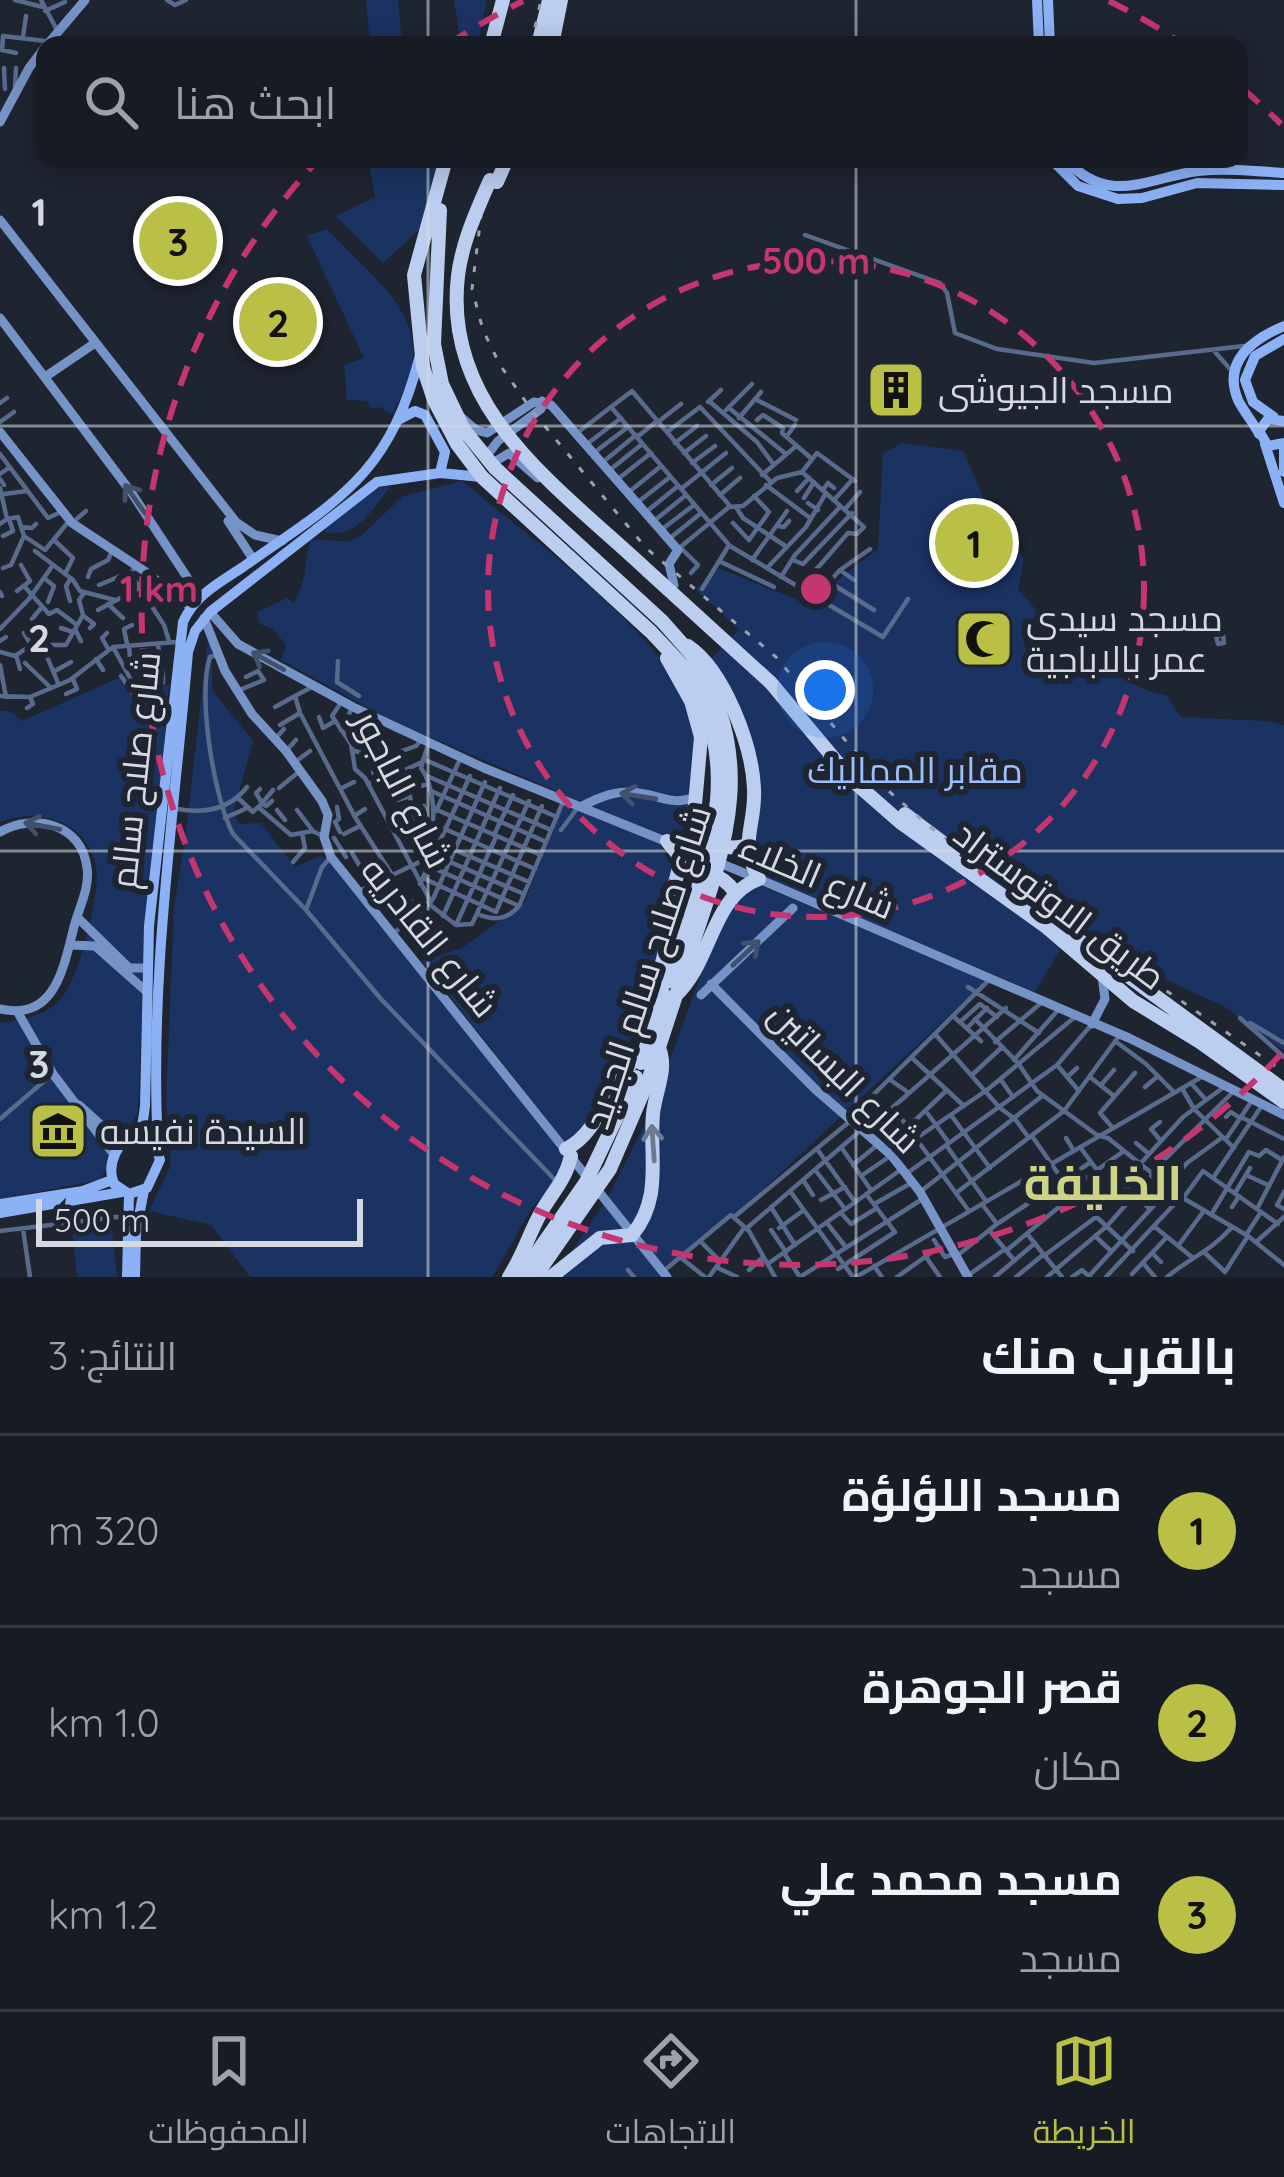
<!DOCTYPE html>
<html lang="ar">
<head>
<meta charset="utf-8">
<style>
  body { margin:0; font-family:Quicksand,Cairo,sans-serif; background:#232831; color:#f1f3f6; direction:rtl }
  .scale { position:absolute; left:36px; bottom:30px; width:327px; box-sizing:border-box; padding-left:12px; border:6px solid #d5dae2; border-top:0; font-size:33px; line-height:42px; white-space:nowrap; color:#d5dae2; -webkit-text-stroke:9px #1e2430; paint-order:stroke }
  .you { position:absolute; left:825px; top:690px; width:42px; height:42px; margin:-30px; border:9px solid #fff; border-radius:50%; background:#1a73e8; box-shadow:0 0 0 18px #1a73e833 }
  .badge { display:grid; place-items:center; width:78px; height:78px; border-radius:50%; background:#bac045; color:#111; font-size:39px; font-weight:700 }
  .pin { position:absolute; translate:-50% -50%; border:6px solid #fff; box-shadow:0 3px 12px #0006 }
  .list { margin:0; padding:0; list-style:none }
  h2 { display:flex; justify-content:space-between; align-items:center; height:156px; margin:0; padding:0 48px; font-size:51px }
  h2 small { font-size:39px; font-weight:400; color:#9ea1a6 }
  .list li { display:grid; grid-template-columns:78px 1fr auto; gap:36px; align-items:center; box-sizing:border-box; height:192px; padding:0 48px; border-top:3px solid #353941 }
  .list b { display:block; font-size:45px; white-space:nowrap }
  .list p { margin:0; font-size:39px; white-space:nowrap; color:#9ea1a6 }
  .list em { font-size:39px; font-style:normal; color:#9ea1a6 }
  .icon { flex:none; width:66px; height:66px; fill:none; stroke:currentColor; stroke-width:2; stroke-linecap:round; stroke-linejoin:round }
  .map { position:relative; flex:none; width:1284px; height:1277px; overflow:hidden; direction:ltr }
  .search { position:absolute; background:#161b24; box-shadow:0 6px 30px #0003; left:36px; right:36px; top:36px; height:132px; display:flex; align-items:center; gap:30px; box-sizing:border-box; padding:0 42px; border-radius:24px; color:#9ea1a6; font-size:45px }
  .sheet { height:732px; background:#161b24 }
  nav { display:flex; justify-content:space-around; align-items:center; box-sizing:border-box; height:168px; border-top:3px solid #353941; background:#161b24; font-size:33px; color:#9ea1a6 }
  nav a { display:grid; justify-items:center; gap:6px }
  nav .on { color:#bac045 }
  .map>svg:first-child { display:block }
  .green { fill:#1b3362 }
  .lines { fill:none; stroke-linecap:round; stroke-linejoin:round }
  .street { stroke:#596b8c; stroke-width:4.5 }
  .secondary { stroke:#7693c7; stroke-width:9 }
  .primary { stroke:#8cb1f5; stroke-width:10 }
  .highway { stroke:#bcceef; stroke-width:14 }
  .rail { stroke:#9da2ab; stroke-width:3; stroke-dasharray:6 12; stroke-linecap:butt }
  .highway-bridge { stroke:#bcceef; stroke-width:14 }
  .oneway { stroke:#41506c }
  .oneway2 { stroke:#6d7990 }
  .grid { fill:none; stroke:#d5dae2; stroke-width:3; stroke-opacity:0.55 }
  .ring { fill:none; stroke:#c5356f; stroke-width:6; stroke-dasharray:21 15 }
  .labels { text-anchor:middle; stroke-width:12; stroke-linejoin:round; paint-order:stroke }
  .poi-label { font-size:36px; fill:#d5dae2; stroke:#1e2430; text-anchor:start }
  .street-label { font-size:36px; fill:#d5dae2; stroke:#1e2430 }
  .park-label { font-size:36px; fill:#9ebffb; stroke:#1e2430 }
  .district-label { font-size:48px; font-weight:bold; fill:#cdd385; stroke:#1e2430 }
  .grid-label { font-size:39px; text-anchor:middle; font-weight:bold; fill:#d5dae2; stroke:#1e2430; stroke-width:12; stroke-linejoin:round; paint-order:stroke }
  .centre { fill:#c5356f; stroke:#1e2430; stroke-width:6 }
  .ring-label { font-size:36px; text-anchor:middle; font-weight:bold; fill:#c5356f; stroke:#1e2430; stroke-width:12; stroke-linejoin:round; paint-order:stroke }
</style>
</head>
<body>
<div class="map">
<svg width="1284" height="1277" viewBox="0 0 1284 1277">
  <rect width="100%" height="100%" fill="#1e2430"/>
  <path class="green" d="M366,0H398L402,45H370Z
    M454,0H487L477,45H461Z
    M368,159H440L421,228L383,263L336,216L375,197Z
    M327,229C385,291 447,326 391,415L380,407L372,409L367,401L347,400L344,365L364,358L307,236Z
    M903,443L963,451L994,521L1024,558L1018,590L1042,616L1023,642L1032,662C1048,670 1064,660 1081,663C1110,668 1141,693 1166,695L1181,717L1267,721L1284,725V1051L1225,1007L1160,977L1076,923L1035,992L752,873L758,794L711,659L739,629L696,590L718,568L807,604L878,549L883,453Z
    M462,481C527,536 688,648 698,734C700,755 687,823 678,843L392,721L281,660L286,645L273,629L260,624L257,612L287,598L294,603C309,576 303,562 311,540L349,541L362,535L403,496Z
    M391,486C373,508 355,542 323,531L374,489Z
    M208,640L212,645V690L253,741L234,811L238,824L261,823L295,867L319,856L327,858L566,1156L558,1179L532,1208L492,1277H250L211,1225L149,1211L171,1165L166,1102L174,907L185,841Z
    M123,676L136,696L169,684L159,815L147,895L138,1112L100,1180L0,1199V1023C21,1020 45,1016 60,1000C79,980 101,893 96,866C88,821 37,807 0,822V711H10L22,721Z
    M564,803L659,843L674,871L665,945L621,1066L570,1148L422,961L462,948L524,903Z
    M743,878L986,981L753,1199L664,1267L608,1197L651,1112L709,952Z
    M605,1202L662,1277H554Z
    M112,1230L117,1277H77L73,1234Z"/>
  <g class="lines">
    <path class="street" d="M15,0L43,7
      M41,0L58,32
      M167,0L175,5L186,0
      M45,11L65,2
      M23,37L26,16
      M16,53L2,50L3,36L45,41
      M4,68L5,89
      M15,86L16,68
      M805,235L940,283L947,293L955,333L997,349L1094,363L1244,346
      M1215,352L1231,370
      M755,399L796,420
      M709,401L757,442L774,465
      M708,402L721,390
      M0,403L7,398
      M611,407L730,546L883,637L908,599
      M729,408L786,454
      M726,410L752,384
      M739,418L761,392
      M757,420L763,415L783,428L782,433L812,459
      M0,422L14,412
      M658,422L681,404
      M667,432L700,407L770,481
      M577,433L632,391L730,506
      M787,436L795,425
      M637,437L656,422
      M675,443L697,426
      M587,444L621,418
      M595,452L628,427
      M684,453L706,436
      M0,454L48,518L61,512
      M603,462L636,435
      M692,463L715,446
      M610,470L642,444
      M0,474L10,467
      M762,475L795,447
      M0,479L4,485
      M618,479L651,453
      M711,485L732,468
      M766,485L810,518
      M0,488L7,519L0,524
      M681,489L726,453
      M823,490L828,483L834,488
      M797,491L809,478
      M629,492L661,466
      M4,494L27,491
      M720,495L740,478
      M804,498L814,482
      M834,500L853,479
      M638,502L670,477
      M808,503L818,510
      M736,507L743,518L787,547
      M846,508L860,492
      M646,512L678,486
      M7,519L18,517L24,536L45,550L69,521
      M654,521L686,495
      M72,523L86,511
      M733,523L749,540L769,512L754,496
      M778,526L784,527L789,521
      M21,527L32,528L36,524
      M661,530L694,505
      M3,536L13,531L9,519
      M669,539L701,513
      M54,540L73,558L65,574
      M680,547L698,565L691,573
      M678,549L729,507L743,506L777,478L802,472L817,453L855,481
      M35,551L73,580L80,591L115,600
      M752,560L787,511
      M793,560L803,564L852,513
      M721,562L774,587
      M137,566L130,573L164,625L169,641
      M3,568L11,565L24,536
      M767,568L806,527L826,493
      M840,570L854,580
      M88,577L91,569L108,560L112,551
      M781,577L795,555L839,508
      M44,578L54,586L48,602
      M829,582L874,610
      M99,585L130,572
      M24,586L49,614L57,610L77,625
      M800,588L848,533L857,534L864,527L802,472
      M702,589L729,545
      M17,591L30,581L21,565
      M0,592L2,596
      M815,597L840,570L870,549
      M70,601L66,586L71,578
      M108,604L123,618
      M98,610L139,588
      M85,617L94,624L90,628
      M32,619L42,607
      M61,628L73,632
      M0,629L29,599L53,565
      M75,629L81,641
      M24,633L31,645
      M1223,635L1224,643L1218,644L1216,636Z
      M0,641L6,637
      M127,644L124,629L132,625
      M31,645H66L83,615L79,600L84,593
      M158,645L163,675
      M129,646L130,658L143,678
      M43,647L58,683
      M107,647L102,638L107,633
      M113,647L130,678
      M0,652L15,656L31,645
      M219,654L210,657C197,694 214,799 233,834L306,910L381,999L556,1181
      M16,655L20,669
      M96,659L103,670
      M338,661L337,682L359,696
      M25,663L49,686
      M0,665L6,697
      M55,671L71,662
      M121,676L134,694L163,683V675
      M246,677L258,671L264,680
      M148,680L163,675
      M312,687L295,696L300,713L355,817L391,873
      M237,691L264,680
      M66,694L77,689L73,679
      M0,696L30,697L70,680L113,647L176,642
      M342,701L332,716L351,744L355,769L365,778L431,902
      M275,707L295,696
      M27,708L33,704L30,697
      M319,717L323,728L335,721
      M381,722L375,733L383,741L380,748L388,756L416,746L423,738
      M280,725L300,713
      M341,730L352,708
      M275,739L284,729
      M429,741L421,768C434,786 436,817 430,838L438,847
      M351,744L362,732
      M352,750L368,755L382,753
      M286,751L296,740
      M423,759L557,817
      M295,762L310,751
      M401,772L422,762
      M393,773L396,779L413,775
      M427,776L551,830
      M391,779L394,790L408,789L422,847
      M368,784L376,780L373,772
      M279,788L301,770
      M342,788L354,782
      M260,789L256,793L262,803
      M408,789L429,784
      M429,790L544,841
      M238,798L253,812L258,807L291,835L312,831L321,835
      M397,800L410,796
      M261,803L266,806L272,801
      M424,806L429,835
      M337,807L339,819L335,822L340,832
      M258,808L273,790
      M177,809C205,814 230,809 247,787
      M277,810L285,820
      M297,810L313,831
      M437,810L541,855
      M436,811L461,757
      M354,816L365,809
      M225,818L247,808
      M436,825L535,869
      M561,830L579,806
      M344,834L360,826
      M494,835L513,795
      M334,838L346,857
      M441,844L529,882
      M352,853L371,884
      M293,862L305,848L302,833
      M431,867L519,906
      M386,876L421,911
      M425,879L496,912
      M420,884L470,776
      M359,891L434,855L524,894
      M429,904L456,925L472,924L529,801
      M306,910L322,867L331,857
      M496,912L542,806
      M480,915C495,921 508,919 519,906L562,804
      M443,916L500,788
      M456,925L496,837
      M394,933L433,899L485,782
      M968,987L1039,1033
      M953,1016L981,1041
      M1240,1018L1284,1057
      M975,1019L1018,1063L1037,1091L1097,1135L1108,1138L1183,1198L1248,1236L1284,1265
      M960,1022L980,1004L997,1017
      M1250,1023L1284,1043
      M967,1028L987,1008
      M935,1034L1000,1108L1015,1119L1029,1138
      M1115,1041L1146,1064L1174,1092
      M995,1042L1041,1003
      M911,1057L964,1106
      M1014,1060L1058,1010
      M1057,1065L1079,1091
      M973,1074L1001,1048
      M1067,1077L1077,1068
      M1090,1077L1114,1096
      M889,1079L909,1093
      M1001,1080L1013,1097
      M1191,1083L1206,1100
      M1101,1085L1114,1070
      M1145,1087L1158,1076
      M1183,1090L1194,1109L1234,1148
      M873,1095L887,1112
      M893,1107L969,1211
      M928,1114L949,1143
      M951,1115L990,1168
      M851,1117L988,981
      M1226,1117L1231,1112L1240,1118
      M1241,1117L1284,1139
      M0,1119L50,1076
      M1160,1122L1151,1129L1161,1141
      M908,1127L947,1090
      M1112,1127L1100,1113L1135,1073
      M867,1130L1006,1008
      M1032,1136L1073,1195L1133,1251
      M1066,1138L1074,1151
      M1226,1139L1253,1099
      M1136,1143L1149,1154
      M946,1145L986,1201
      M841,1147L871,1190
      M1080,1147L1097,1170
      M817,1149L855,1202
      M1140,1164L1183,1117L1224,1087
      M853,1165L876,1146
      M816,1171L845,1209
      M1151,1173L1235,1090
      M906,1174L1057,1065L1092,1024
      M1246,1175L1268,1185
      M861,1176L987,1090L1076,1016
      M1213,1178L1263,1104
      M803,1180L813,1195
      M1167,1186L1187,1163L1220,1139
      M1070,1189L1124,1151
      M790,1191L853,1277
      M920,1192L1042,1096
      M1284,1192L1277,1205L1284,1209
      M956,1193L1064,1111L1119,1036
      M1235,1193L1250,1168
      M1184,1197L1203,1171L1278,1224
      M821,1200L845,1187
      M876,1203L913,1182
      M982,1204L997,1224
      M771,1207L795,1245
      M1232,1207L1239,1196
      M1257,1209L1284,1157
      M1089,1210L1120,1182L1150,1209
      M841,1213L851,1224L877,1208
      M1211,1215L1249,1152L1259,1156L1266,1150L1282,1160
      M734,1217L849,1122
      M827,1223L845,1246
      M1155,1227L1193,1258
      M747,1228L861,1130
      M779,1228L804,1210
      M23,1229L30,1277
      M771,1230L786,1252
      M989,1230L1014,1260
      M0,1231L125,1216
      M1028,1235L1062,1277
      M1246,1235L1261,1212
      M1095,1236L1111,1251
      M934,1240L945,1257L954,1254
      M700,1241L720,1261
      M1256,1242L1284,1217
      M1178,1246L1203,1212
      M1006,1251L1071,1197
      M784,1253L800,1277
      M1152,1253L1161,1262
      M1205,1253L1225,1272L1248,1236
      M958,1255L997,1224L1091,1162
      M1045,1255L1096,1217
      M680,1257L705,1277
      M926,1257L940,1277
      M769,1263L902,1169
      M1143,1263L1155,1277
      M874,1266L882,1277
      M716,1267L737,1277
      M666,1269L731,1215L749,1231L775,1277
      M838,1269L895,1232L866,1194
      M628,1270L634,1277
      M749,1270L762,1258
      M970,1274L1005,1249
      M1132,1274L1167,1237
      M1089,1276L1170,1188
      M709,1277L744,1228
      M800,1277L924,1198
      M856,1277L1205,1075
      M897,1277L939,1247
      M995,1277L1035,1243
      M1016,1277L1044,1254
      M1047,1277L1107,1226L1153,1174
      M1072,1277L1082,1270L1090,1277
      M1106,1277L1181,1197
      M1167,1277C1191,1257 1211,1251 1232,1227"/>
    <path class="secondary" d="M47,45L85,0
      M0,122L29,68L45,47
      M0,220L236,522L255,535L282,541
      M0,318L131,492L200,597
      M45,377L95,343
      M462,418L476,430L487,433L534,402L551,405L678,550L669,564L674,585
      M0,432L72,523L146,572L190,607
      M485,458L498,441L541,409L542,401
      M491,464L509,453L538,478
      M228,521L253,559
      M210,612L238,644L353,707L484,768L759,879L1129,1038L1284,1115
      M204,618L225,671L252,714L286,751L322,801L328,815L324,837L331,857L667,1277
      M582,806C600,797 618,789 639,793C662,796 671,806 695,797
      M0,832C33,813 82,823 87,868C90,886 80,906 75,923C64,964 57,1022 0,1009
      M77,917L129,968H148
      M70,945L95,946L147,992
      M711,984L815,1089L891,1155L920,1192L968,1277
      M701,995L793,908
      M17,1011L53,1074L115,1156
      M1092,1024L1105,999L1102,976
      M79,1105L121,1143"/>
    <path class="primary" d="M1037,0L1039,45
      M1048,0L1050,45
      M1051,159L1078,186L1118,199L1142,198L1197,183L1284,185
      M1065,159C1109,207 1146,178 1198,171C1226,168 1256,171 1284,173
      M1274,417L1253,402L1245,380L1255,356L1284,339
      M400,419L415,411L425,415L445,452L440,473
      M1284,421L1268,419L1259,431L1268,446L1284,443
      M1259,434C1253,422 1244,412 1238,400C1222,361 1253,339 1284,326
      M1265,444L1284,503
      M1284,446V472
      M137,1134L154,1140L160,1160L147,1188L129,1194L114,1184C106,1165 117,1140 137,1134Z
      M141,1134L145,1106L149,926L183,622C195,595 219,583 243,567C338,500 389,477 420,355
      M158,1146C149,981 174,816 188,652L195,631L210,612L377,482L440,473L482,477
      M0,1204L83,1191L112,1180
      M0,1213L122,1192
      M127,1277L129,1194
      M135,1277L136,1232L144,1190"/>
    <path class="highway" d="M491,45L503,0
      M538,45L549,0
      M552,45L561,0
      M446,159L414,275L423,367L434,400L457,444L482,477L651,632L682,665
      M497,182L507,159
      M440,210L434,344L442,384L464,430L495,468L662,621L693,656
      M648,571L771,683L852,780L900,822L1045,926L1133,1001L1200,1042L1284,1102
      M667,658L691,701L701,737L693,827C704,843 728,852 747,845
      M905,814L954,851
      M679,869C698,865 723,875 734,891
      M1046,916L1284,1090
      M662,996L657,982L669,936L672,894L680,864L677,853L667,841
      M675,996C712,963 711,896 759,879C738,840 756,828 754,788C752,745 724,670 688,646
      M641,1063L663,993
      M648,1081L678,989
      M566,1149C605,1129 606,1076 644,1054
      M509,1277C522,1257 528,1237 539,1216C550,1195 566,1180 571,1156
      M551,1277L600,1238L632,1235C663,1198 649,1156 653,1114C655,1092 668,1069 659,1048"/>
    <path class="rail" d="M531,45L541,0
      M488,159L472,289L483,330L500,365L533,412L646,548L776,657L885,788L935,831L1284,1072"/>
    <path class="highway-bridge" d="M490,180C477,210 462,242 458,276C442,411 561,489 648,571
      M667,982C701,873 754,771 682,665
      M679,985C716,869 767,770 693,656
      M520,1277L586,1182L636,1077
      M535,1277L610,1169L648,1081"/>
  </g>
  <defs><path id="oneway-shaft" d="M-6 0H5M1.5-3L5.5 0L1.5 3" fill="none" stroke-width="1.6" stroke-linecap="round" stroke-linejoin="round" transform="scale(3)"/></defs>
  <g class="oneway">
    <use href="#oneway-shaft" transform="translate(135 499) rotate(-125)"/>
    <use href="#oneway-shaft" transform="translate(268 661) rotate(-151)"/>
    <use href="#oneway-shaft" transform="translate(638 796) rotate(-171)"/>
    <use href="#oneway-shaft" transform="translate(42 826) rotate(-169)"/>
    <use href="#oneway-shaft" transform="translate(746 953) rotate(-43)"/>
  </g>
  <use class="oneway2" href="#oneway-shaft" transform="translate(653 1143) rotate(-94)"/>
  <path class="grid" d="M428,0V45M856,0V45M428,159V1277M856,159V1277M0,426H1284M0,851H1284"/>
  <g class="ring">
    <circle cx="816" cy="589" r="328"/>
    <path d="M1281 1054A657 657 0 0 1 316 162M449 44A657 657 0 0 1 523 1M1109 1A657 657 0 0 1 1183 44M1243 89A657 657 0 0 1 1281 124"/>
  </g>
  <defs>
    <g id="building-square" transform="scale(3)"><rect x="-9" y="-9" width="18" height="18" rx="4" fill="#bac045" stroke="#1e2430"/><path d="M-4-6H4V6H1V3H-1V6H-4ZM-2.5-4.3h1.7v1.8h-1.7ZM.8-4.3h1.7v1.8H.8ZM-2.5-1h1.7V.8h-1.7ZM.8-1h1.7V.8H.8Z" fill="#111"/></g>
    <g id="mosque-square" transform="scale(3)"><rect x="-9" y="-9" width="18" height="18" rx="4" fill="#bac045" stroke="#1e2430"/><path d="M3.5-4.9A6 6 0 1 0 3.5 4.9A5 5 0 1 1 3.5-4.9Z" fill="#111"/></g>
    <g id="museum-square" transform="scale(3)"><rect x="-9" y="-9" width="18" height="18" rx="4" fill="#bac045" stroke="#1e2430"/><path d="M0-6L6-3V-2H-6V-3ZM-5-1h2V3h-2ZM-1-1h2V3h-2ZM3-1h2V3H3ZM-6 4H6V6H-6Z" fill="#111"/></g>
  </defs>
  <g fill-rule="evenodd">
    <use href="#building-square" x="896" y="390"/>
    <use href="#mosque-square" x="984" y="639"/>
    <use href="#museum-square" x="58" y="1131"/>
  </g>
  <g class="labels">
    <g class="poi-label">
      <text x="938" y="403">مسجد الجيوشى</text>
      <text x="1026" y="631">مسجد سيدى<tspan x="1026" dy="41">عمر بالاباجية</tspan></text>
      <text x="100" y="1144">السيدة نفيسه</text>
    </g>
    <g class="street-label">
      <text transform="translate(135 770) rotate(-84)" y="13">شارع صلاح سالم</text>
      <text transform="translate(403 789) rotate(63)" y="13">شارع الباجور</text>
      <text transform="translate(817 876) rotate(23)" y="13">شارع الخلاء</text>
      <text transform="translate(1060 905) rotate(37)" y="13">طريق الاوتوستراد</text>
      <text transform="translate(430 937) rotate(51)" y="13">شارع القادريه</text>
      <text transform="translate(647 967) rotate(-72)" y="13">شارع صلاح سالم الجديد</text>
      <text transform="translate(845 1077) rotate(45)" y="13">شارع البساتين</text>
    </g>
    <g class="park-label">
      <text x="915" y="783">مقابر المماليك</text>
    </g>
    <g class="district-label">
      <text x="1103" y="1200">الخليفة</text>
    </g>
  </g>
  <g class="grid-label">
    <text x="39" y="226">1</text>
    <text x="39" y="652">2</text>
    <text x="39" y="1078">3</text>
  </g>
  <circle cx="816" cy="589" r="18" class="centre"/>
  <g class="ring-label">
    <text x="816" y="274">500 m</text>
    <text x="159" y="602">1 km</text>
  </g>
</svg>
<div class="scale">500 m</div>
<div class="you"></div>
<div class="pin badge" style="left:974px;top:543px">1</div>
<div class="pin badge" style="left:278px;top:322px">2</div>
<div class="pin badge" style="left:178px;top:241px">3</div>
<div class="search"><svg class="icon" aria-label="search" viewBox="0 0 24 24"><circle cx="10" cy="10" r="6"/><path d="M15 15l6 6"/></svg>ابحث هنا</div>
</div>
<section class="sheet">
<h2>بالقرب منك<small>النتائج: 3</small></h2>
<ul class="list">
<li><span class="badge">1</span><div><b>مسجد اللؤلؤة</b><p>مسجد</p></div><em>320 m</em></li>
<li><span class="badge">2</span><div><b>قصر الجوهرة</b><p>مكان</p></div><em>1.0 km</em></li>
<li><span class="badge">3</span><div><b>مسجد محمد علي</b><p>مسجد</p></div><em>1.2 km</em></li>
</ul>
</section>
<nav>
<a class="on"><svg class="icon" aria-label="map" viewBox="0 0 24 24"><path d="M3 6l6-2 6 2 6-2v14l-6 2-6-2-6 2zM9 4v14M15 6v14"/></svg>الخريطة</a>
<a><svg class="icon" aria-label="directions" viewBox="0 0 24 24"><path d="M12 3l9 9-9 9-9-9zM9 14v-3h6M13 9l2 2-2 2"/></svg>الاتجاهات</a>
<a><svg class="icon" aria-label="saved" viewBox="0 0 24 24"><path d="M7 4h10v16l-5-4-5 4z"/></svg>المحفوظات</a>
</nav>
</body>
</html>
